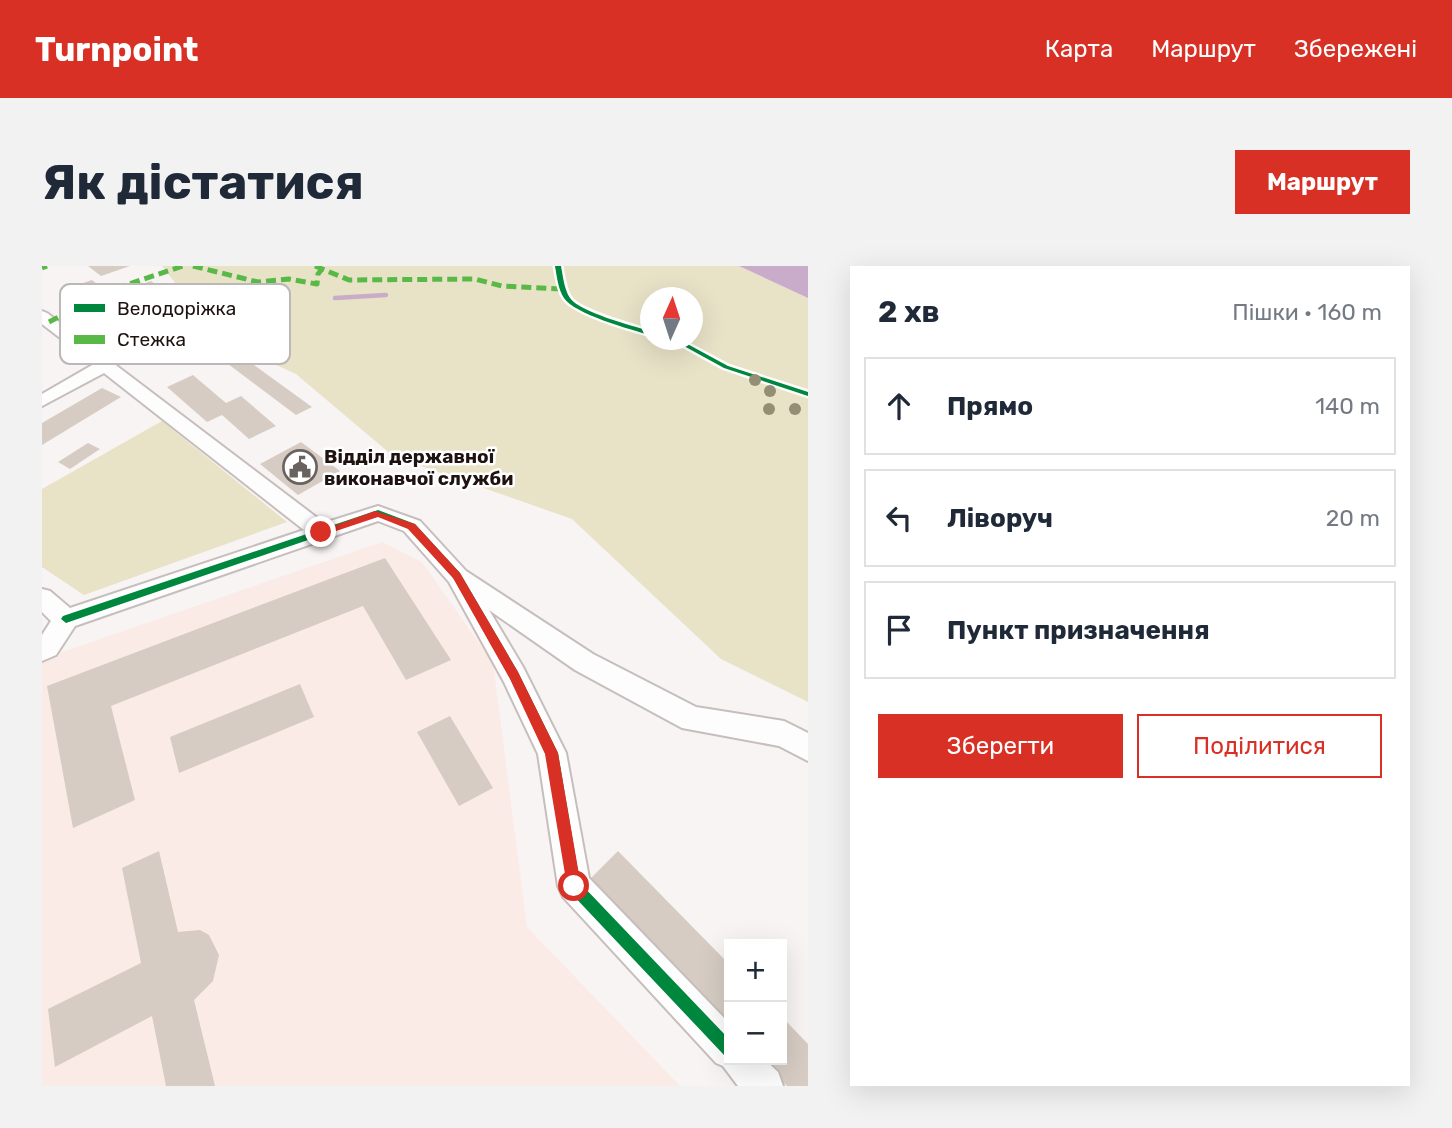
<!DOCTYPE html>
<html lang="uk">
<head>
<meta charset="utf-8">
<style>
  body { margin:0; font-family:Rubik,sans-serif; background:#f2f2f3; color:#1f2937 }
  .controls { position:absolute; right:21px; bottom:21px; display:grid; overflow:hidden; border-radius:0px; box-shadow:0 7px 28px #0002 }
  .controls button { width:63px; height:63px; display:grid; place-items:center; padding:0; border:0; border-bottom:2px solid #e0e1e3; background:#fff; color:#1f2937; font:35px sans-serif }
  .compass { position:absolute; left:598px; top:21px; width:63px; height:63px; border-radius:50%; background:#fff; box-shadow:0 7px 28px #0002; rotate:3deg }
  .stop { position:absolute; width:21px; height:21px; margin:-16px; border:5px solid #d93025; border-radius:50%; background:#fff }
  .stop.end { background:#d93025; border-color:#fff; box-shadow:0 2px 7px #0008 }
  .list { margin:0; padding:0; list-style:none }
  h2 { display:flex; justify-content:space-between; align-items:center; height:91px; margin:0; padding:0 28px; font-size:30px }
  h2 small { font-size:23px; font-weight:400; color:#747a83 }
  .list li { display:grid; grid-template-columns:46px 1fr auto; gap:21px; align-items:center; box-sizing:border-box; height:98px; margin:0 14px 14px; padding:0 14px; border:2px solid #e0e1e3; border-radius:0px }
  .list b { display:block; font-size:26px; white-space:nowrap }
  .list em { font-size:23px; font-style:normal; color:#747a83 }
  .actions { display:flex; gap:14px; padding:21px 28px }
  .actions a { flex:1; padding:16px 0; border:2px solid #d93025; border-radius:0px; text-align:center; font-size:24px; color:#d93025 }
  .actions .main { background:#d93025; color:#fff }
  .icon { flex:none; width:38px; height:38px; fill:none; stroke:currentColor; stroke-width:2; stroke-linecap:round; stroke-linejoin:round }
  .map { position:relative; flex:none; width:766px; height:820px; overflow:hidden; border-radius:0px }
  header { display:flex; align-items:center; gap:42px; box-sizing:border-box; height:98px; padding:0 35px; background:#d93025; color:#fff }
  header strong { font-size:33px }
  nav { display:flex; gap:38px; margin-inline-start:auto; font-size:24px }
  .intro { display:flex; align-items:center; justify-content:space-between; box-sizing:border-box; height:168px; padding:0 42px }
  h1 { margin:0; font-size:49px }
  .button { padding:18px 32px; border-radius:0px; background:#d93025; color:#fff; font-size:24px; font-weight:700 }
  main { display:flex; gap:42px; padding:0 42px }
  aside { flex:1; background:#fff; border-radius:0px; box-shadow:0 7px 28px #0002 }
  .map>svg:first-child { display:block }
  .built { fill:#fbebe7 }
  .green { fill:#e8e2c7; fill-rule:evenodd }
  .water { fill:#c8acc9 }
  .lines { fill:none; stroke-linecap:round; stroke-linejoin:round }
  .stream { stroke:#c8acc9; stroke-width:4.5 }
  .building { fill:#d6ccc3 }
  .minor-casing { stroke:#c6bebd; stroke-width:4 }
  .minor { fill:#fefdfd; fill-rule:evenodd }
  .quiet { stroke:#58b947; stroke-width:5; stroke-dasharray:10 5; stroke-linecap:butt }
  .cycleway-casing { stroke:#fff; stroke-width:5 }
  .cycleway { fill:#00873e; fill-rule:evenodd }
  .tree { fill:#938e74 }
  .route { fill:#d93025 }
  .labels { text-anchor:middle; stroke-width:5; stroke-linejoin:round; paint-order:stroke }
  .far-poi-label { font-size:19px; font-weight:bold; fill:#1e1310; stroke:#fff; text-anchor:start }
  .key { fill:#fff; stroke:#bcb8b7; stroke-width:2 }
  .key-label { font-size:19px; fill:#1e1310 }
</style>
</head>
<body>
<header>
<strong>Turnpoint</strong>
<nav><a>Карта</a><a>Маршрут</a><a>Збережені</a></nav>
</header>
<div class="intro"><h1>Як дістатися</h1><a class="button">Маршрут</a></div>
<main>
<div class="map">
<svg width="766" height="820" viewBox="0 0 766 820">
  <rect width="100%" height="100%" fill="#f8f4f3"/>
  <path class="built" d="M340,276L380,296L451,397L485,661L638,820H0V393Z"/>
  <path class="green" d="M120,0H697L766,32V436L679,393L530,253L351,190L254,108L128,50L137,22ZM608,32H650V74H608Z
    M120,155L245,256L42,329L0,301V223Z"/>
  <path class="water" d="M697,0H766V32Z"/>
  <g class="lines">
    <path class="stream" d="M293,32L344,29"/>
  </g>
  <path class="building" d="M46,0H88L59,10Z
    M50,14L60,22L33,31L23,23Z
    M109,15L121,24L97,33L84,24Z
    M201,91L270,141L254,149L186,98Z
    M151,109L184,137L199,130L234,160L207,173L180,149L165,156L125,121Z
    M60,122L79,131L0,179V157Z
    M259,176L298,205L256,229L218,198Z
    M46,177L58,183L28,203L16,196Z
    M343,292L409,394L364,414L321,340L69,440L93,534L31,562L5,420Z
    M258,418L272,451L137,507L128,471Z
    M408,450L451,522L417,540L375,466Z
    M117,585L136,666L158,664L167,669L177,689L171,715L152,734L173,820H124L110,750L13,801L6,743L99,697L80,602Z
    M576,585L687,698V759L549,612Z
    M740,751L766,778V820H745L720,794H740Z"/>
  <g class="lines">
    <g class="minor-casing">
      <path id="minor" d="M0,45L5,47L282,257L336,240L378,255L424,305L551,388L654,441L742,455L766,467V495L737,480L640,462L533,404L447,344L481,401L524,487L547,612L687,757V794H723L736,806L741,820H696L681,800L674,797L521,631L516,620L496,488L462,416L407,316L362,265L336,255L33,360L14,389L0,395V369L9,355L0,346V323L8,325L28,342L262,264L62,107L0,140V128L52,98L0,58Z"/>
    </g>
    <use href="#minor" class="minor"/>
    <path class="quiet" d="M151,0L216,16L247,13L275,18L276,8L280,3
      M273,0L307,14L433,13L460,20L521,23
      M0,2L5,0
      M7,56L66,25L141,0"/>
    <g class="cycleway-casing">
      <path id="cycleway" d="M513,0H519C521,10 522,23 528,32C537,46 591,60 608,65V69C590,64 532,48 522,32C516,23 515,11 513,0Z
        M631,74H638L686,100L766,126V130L682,102Z
        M336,244L373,258L418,307L476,406L516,487L538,617L687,773V791L682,789L527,625L504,487L468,412L412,313L367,262L336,250L24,357L19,353L21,350Z"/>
    </g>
    <use href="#cycleway" class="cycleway"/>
  </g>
  <g class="tree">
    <circle cx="713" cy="114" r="6"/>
    <circle cx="728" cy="125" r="6"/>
    <circle cx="727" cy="143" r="6"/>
    <circle cx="753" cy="143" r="6"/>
  </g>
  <path class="route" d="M333,245L373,258L418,307L476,406L516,487L539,620L537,625H527L525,620L503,488L468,413L411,312L366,263L336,251L279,270L275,266Z"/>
  <defs>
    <g id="civic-ring" transform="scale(1.75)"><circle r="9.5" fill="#fff" stroke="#6a625f" stroke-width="1.5"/><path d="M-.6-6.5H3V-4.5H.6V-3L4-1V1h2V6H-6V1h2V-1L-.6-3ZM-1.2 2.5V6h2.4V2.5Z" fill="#6a625f"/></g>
  </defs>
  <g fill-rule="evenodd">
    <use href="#civic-ring" x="258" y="201"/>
  </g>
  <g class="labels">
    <g class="far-poi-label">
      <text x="282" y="197">Відділ державної<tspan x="282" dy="22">виконавчої служби</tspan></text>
    </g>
  </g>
  <rect x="18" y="18" width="230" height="80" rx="10" class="key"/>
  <rect x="32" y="38" width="31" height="8" fill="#00873e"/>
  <rect x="32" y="69" width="31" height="9" fill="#58b947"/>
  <g class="key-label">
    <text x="75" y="49">Велодоріжка</text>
    <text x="75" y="80">Стежка</text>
  </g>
</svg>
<div class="controls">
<button>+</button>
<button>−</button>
</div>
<svg class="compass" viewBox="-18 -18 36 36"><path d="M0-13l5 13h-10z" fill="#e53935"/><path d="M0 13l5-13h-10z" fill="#747a83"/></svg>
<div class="stop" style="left:532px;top:620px"></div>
<div class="stop end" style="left:279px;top:266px"></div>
</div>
<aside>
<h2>2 хв<small>Пішки · 160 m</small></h2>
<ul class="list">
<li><svg class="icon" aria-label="ahead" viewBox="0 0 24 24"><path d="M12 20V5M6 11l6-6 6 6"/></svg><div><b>Прямо</b></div><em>140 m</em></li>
<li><svg class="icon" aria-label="left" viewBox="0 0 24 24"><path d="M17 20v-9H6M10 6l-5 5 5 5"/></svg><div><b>Ліворуч</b></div><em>20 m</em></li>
<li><svg class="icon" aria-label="arrive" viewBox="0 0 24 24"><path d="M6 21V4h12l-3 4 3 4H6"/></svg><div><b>Пункт призначення</b></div></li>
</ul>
<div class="actions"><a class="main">Зберегти</a><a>Поділитися</a></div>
</aside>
</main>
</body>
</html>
